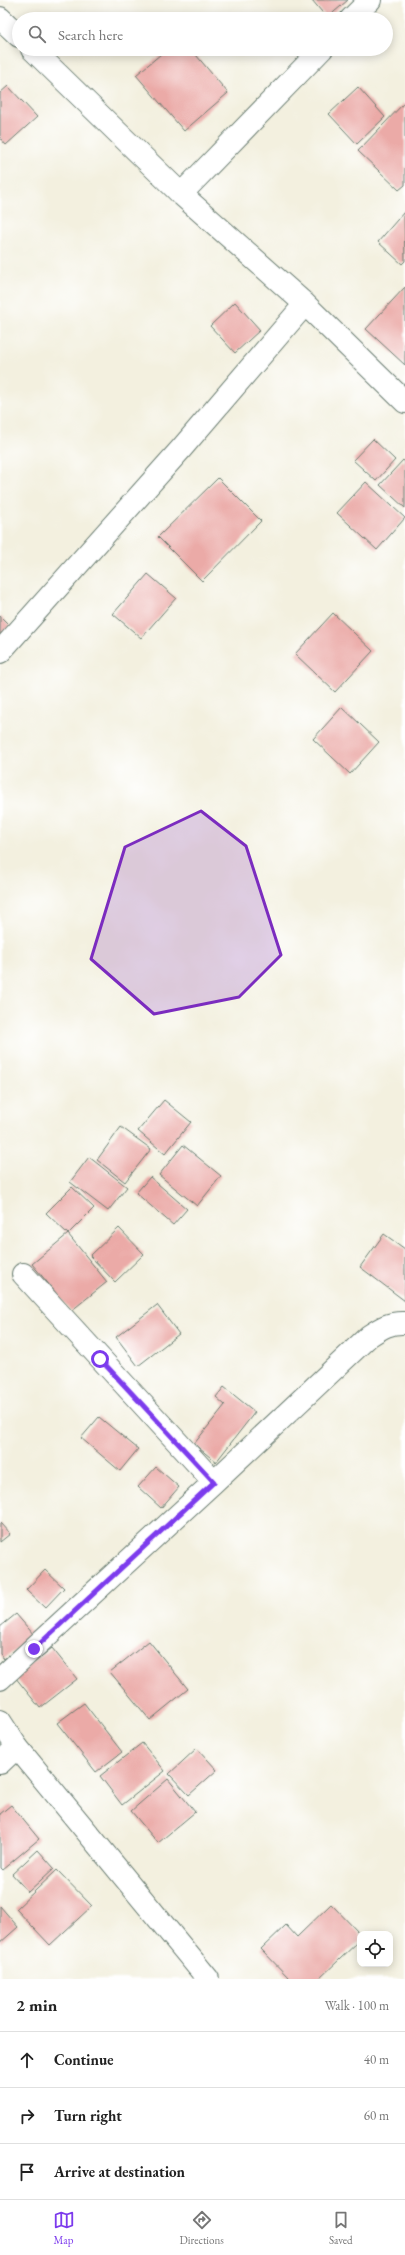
<!DOCTYPE html>
<html lang="en">
<head>
<meta charset="utf-8">
<style>
  body { margin:0; font-family:"EB Garamond",serif; background:#f6f6f6; color:#222 }
  .controls { position:absolute; right:12px; bottom:12px; display:grid; overflow:hidden; border-radius:8px; box-shadow:0 2px 10px #0003 }
  .controls button { width:36px; height:36px; display:grid; place-items:center; padding:0; border:0; border-bottom:1px solid #e0e0e0; background:#fff; color:#222; font:20px sans-serif }
  .stop { position:absolute; width:12px; height:12px; margin:-9px; border:3px solid #7c3aed; border-radius:50%; background:#fff }
  .stop.end { background:#7c3aed; border-color:#fff; box-shadow:0 1px 4px #0008 }
  .list { margin:0; padding:0; list-style:none }
  h2 { display:flex; justify-content:space-between; align-items:center; height:52px; margin:0; padding:0 16px; font-size:17px }
  h2 small { font-size:13px; font-weight:400; color:#767676 }
  .list li { display:grid; grid-template-columns:26px 1fr auto; gap:12px; align-items:center; box-sizing:border-box; height:56px; padding:0 16px; border-top:1px solid #e0e0e0 }
  .list b { display:block; font-size:15px; white-space:nowrap }
  .list em { font-size:13px; font-style:normal; color:#767676 }
  .icon { flex:none; width:22px; height:22px; fill:none; stroke:currentColor; stroke-width:2; stroke-linecap:round; stroke-linejoin:round }
  .map { position:relative; flex:none; width:405px; height:1979px; overflow:hidden }
  .search { position:absolute; background:#fff; box-shadow:0 2px 10px #0003; left:12px; right:12px; top:12px; height:44px; display:flex; align-items:center; gap:10px; box-sizing:border-box; padding:0 14px; border-radius:22px; color:#767676; font-size:15px }
  .sheet { height:220px; background:#fff }
  nav { display:flex; justify-content:space-around; align-items:center; box-sizing:border-box; height:56px; border-top:1px solid #e0e0e0; background:#fff; font-size:11px; color:#767676 }
  nav a { display:grid; justify-items:center; gap:2px }
  nav .on { color:#7c3aed }
  .map>svg:first-child { display:block }
  .building { fill:#ebaaa7 }
  .lines { fill:none; stroke-linecap:round; stroke-linejoin:round }
  .minor-casing { stroke:#697c70; stroke-width:24 }
  .tertiary-casing { stroke:#697c70; stroke-width:24 }
  .minor { stroke:#fff; stroke-width:22 }
  .tertiary { stroke:#fff; stroke-width:22 }
  .route { stroke:#7c3aed; stroke-width:5 }
  .marked { fill:#7b2cbf; fill-opacity:0.2; stroke:#7b2cbf; stroke-width:3; stroke-linejoin:round }
</style>
</head>
<body>
<div class="map">
<svg width="405" height="1979" viewBox="0 0 405 1979">
  <rect width="100%" height="100%" fill="#fff"/>
  <filter id="ink" filterUnits="userSpaceOnUse"><feTurbulence type="fractalNoise" baseFrequency=".025" numOctaves="2"/><feDisplacementMap in="SourceGraphic" scale="8" xChannelSelector="R" yChannelSelector="G"/><feConvolveMatrix kernelMatrix="1 2 1 2 8 2 1 2 1" color-interpolation-filters="sRGB"/></filter>
  <filter id="wash" filterUnits="userSpaceOnUse"><feTurbulence type="fractalNoise" baseFrequency=".012" numOctaves="4" result="noise"/><feDisplacementMap in="SourceGraphic" scale="16" xChannelSelector="R" yChannelSelector="G"/><feGaussianBlur stdDeviation="0.9" result="paint"/><feColorMatrix in="noise" values="0 0 0 0 0 0 0 0 0 0 0 0 0 0 0 0 0 1.4 0 .05"/><feComposite in="paint" operator="in"/></filter>
  <g filter="url(#wash)">
    <rect width="100%" height="100%" fill="#f3f0df"/>
    <g id="blocks">
      <path class="building" d="M312,0H348L327,18Z
        M167,49H191L228,93L184,131L136,75Z
        M8,86L37,117L6,145L0,138V93Z
        M358,87L385,117L357,144L329,114Z
        M405,102V185L399,190L358,151Z
        M404,212L405,261L402,264L378,242Z
        M405,287V365L366,329Z
        M235,302L260,330L235,353L210,326Z
        M373,439L395,460L376,481L353,460Z
        M403,460L405,462V508L380,485Z
        M218,478L261,521L202,581L158,537Z
        M366,482L405,518L377,550L337,513Z
        M148,574L176,598L141,638L113,614Z
        M333,613L373,651L335,692L295,654Z
        M0,616L10,626L0,635Z
        M342,707L379,742L350,774L313,739Z
        M164,1100L191,1122L165,1154L138,1131Z
        M121,1127L151,1149L125,1182L97,1160Z
        M183,1145L221,1176L197,1206L159,1175Z
        M89,1157L127,1187L108,1211L70,1182Z
        M150,1177L187,1209L173,1225L136,1193Z
        M72,1187L94,1208L68,1234L46,1213Z
        M119,1228L144,1254L115,1282L90,1256Z
        M68,1234L107,1282L71,1311L32,1264Z
        M384,1234L405,1249V1301L360,1267Z
        M157,1305L179,1334L138,1366L116,1337Z
        M224,1387L255,1412L216,1462L194,1444L225,1405L216,1397Z
        M99,1417L138,1449L120,1471L81,1438Z
        M156,1467L179,1487L161,1508L138,1487Z
        M0,1523L10,1534L0,1542Z
        M45,1570L64,1588L45,1608L26,1590Z
        M16,1614L34,1635L4,1659L0,1654V1627Z
        M149,1641L188,1689L150,1720L110,1672Z
        M52,1648L77,1679L40,1708L15,1677Z
        M84,1703L122,1752L96,1772L57,1723Z
        M142,1743L165,1771L122,1805L100,1776Z
        M197,1748L217,1770L189,1795L169,1774Z
        M168,1779L195,1812L158,1843L131,1811Z
        M11,1805L39,1839L2,1870L0,1868V1814Z
        M38,1850L54,1868L28,1892L12,1874Z
        M57,1870L92,1906L50,1945L16,1909Z
        M331,1904L360,1934V1940L319,1979H290L261,1949L286,1925L297,1937Z
        M0,1906L18,1927L0,1943Z"/>
    </g>
  </g>
  <g filter="url(#ink)">
    <use href="#blocks" fill-opacity="0" stroke="#697c70" stroke-width="1"/>
    <g class="lines">
      <g class="minor-casing">
        <path id="minor" d="M0,18L19,36
          M351,19L370,0
          M32,49L181,194L305,304L405,402
          M181,194L322,49
          M0,652L181,449L305,304
          M23,1274L214,1482
          M0,1679L214,1482L369,1336C381,1328 390,1322 405,1323
          M0,1763L17,1747"/>
      </g>
      <g class="tertiary-casing">
        <path id="tertiary" d="M0,1721L17,1747L208,1979"/>
      </g>
      <use href="#minor" class="minor"/>
      <use href="#tertiary" class="tertiary"/>
    </g>
  </g>
  <g class="lines" filter="url(#ink)">
    <path class="route" d="M34,1649L214,1482L100,1359"/>
  </g>
  <path class="marked" d="M201,811L246,846L281,955L239,997L154,1014L91,959L125,847Z"/>
</svg>
<div class="controls">
<button><svg class="icon" aria-label="locate" viewBox="0 0 24 24"><circle cx="12" cy="12" r="6"/><path d="M12 2v4M12 18v4M2 12h4M18 12h4"/></svg></button>
</div>
<div class="stop" style="left:100px;top:1359px"></div>
<div class="stop end" style="left:34px;top:1649px"></div>
<div class="search"><svg class="icon" aria-label="search" viewBox="0 0 24 24"><circle cx="10" cy="10" r="6"/><path d="M15 15l6 6"/></svg>Search here</div>
</div>
<section class="sheet">
<h2>2 min<small>Walk · 100 m</small></h2>
<ul class="list">
<li><svg class="icon" aria-label="ahead" viewBox="0 0 24 24"><path d="M12 20V5M6 11l6-6 6 6"/></svg><div><b>Continue</b></div><em>40 m</em></li>
<li><svg class="icon" aria-label="right" viewBox="0 0 24 24"><path d="M7 20v-9h11M14 6l5 5-5 5"/></svg><div><b>Turn right</b></div><em>60 m</em></li>
<li><svg class="icon" aria-label="arrive" viewBox="0 0 24 24"><path d="M6 21V4h12l-3 4 3 4H6"/></svg><div><b>Arrive at destination</b></div></li>
</ul>
</section>
<nav>
<a class="on"><svg class="icon" aria-label="map" viewBox="0 0 24 24"><path d="M3 6l6-2 6 2 6-2v14l-6 2-6-2-6 2zM9 4v14M15 6v14"/></svg>Map</a>
<a><svg class="icon" aria-label="directions" viewBox="0 0 24 24"><path d="M12 3l9 9-9 9-9-9zM9 14v-3h6M13 9l2 2-2 2"/></svg>Directions</a>
<a><svg class="icon" aria-label="saved" viewBox="0 0 24 24"><path d="M7 4h10v16l-5-4-5 4z"/></svg>Saved</a>
</nav>
</body>
</html>
